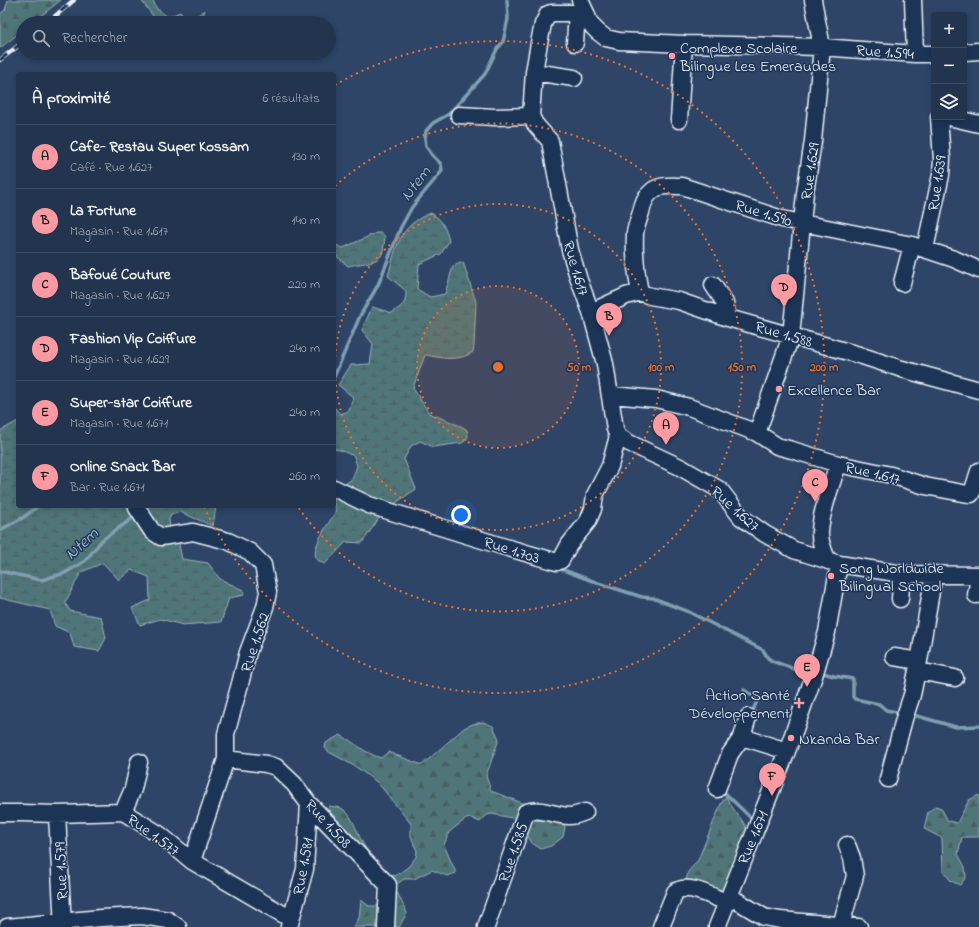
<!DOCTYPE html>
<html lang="fr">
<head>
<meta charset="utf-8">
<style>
  body { margin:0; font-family:"Indie Flower",sans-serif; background:#2e3f58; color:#f1f3f6 }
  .controls { position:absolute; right:12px; top:12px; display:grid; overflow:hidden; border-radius:4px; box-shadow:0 2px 6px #0003 }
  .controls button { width:36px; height:36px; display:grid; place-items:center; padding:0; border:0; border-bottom:1px solid #3f4f66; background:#22344e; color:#f1f3f6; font:20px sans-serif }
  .you { position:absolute; left:461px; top:515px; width:14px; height:14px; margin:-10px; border:3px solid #fff; border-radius:50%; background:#1a73e8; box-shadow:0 0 0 6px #1a73e833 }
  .badge { display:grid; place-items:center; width:26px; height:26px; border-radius:50%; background:#ff9aa2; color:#111; font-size:13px; font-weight:700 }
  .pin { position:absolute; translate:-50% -33px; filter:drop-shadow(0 1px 2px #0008) }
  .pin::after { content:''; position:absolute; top:21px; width:14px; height:12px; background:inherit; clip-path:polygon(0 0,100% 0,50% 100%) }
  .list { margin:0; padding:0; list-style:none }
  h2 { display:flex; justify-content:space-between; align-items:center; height:52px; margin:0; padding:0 16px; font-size:17px }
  h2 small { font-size:13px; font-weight:400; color:#a2aab6 }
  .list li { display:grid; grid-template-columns:26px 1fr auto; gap:12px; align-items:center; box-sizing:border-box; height:64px; padding:0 16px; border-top:1px solid #3f4f66 }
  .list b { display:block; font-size:15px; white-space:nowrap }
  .list p { margin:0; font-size:13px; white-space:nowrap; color:#a2aab6 }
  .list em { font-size:13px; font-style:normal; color:#a2aab6 }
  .icon { flex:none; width:22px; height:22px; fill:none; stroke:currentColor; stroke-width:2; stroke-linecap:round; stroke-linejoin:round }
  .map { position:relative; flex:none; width:979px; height:927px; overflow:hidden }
  .search { position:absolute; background:#22344e; box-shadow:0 2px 6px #0003; left:16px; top:16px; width:320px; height:44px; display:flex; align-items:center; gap:10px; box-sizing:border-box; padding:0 14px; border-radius:22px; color:#a2aab6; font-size:15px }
  .panel { position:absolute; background:#22344e; box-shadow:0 2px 6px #0003; left:16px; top:72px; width:320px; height:436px; border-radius:4px }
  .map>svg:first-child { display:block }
  .forest { fill:url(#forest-firs); stroke:#9cb3b8 }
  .wetland { fill:url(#wetland-marsh); stroke:#9cb3b8 }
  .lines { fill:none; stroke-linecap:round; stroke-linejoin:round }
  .stream { stroke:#819fb1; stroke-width:3.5 }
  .minor-casing { stroke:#e8f1f8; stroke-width:19 }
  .minor { stroke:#1d3557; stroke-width:16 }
  .rail-casing { stroke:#e8f1f8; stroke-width:4.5 }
  .rail { stroke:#1d3557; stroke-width:3; stroke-dasharray:9; stroke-linecap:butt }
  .ring { fill:none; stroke:#e8702f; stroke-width:2; stroke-dasharray:2 4 }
  .poi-dot { fill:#ff9aa2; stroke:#1d3557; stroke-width:1.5 }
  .labels { text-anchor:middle; stroke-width:3; stroke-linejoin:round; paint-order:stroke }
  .poi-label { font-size:16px; fill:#e8f1f8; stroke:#1d3557; text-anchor:start }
  .street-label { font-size:16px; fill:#e8f1f8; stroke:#1d3557 }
  .water-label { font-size:17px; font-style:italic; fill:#acc1cf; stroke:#1d3557 }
  .centre { fill:#e8702f; stroke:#1d3557; stroke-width:2 }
  .ring-label { font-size:12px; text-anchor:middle; font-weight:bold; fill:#e8702f; stroke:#1d3557; stroke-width:3; stroke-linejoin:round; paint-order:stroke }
</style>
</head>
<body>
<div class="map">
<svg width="979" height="927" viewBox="0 0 979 927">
  <defs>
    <pattern id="forest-firs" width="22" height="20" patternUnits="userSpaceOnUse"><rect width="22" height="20" fill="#4f7578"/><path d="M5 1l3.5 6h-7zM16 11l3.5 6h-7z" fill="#4a5e61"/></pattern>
    <pattern id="wetland-marsh" width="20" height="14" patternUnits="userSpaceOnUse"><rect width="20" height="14" fill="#4f7578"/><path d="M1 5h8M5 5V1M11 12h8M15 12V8" fill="none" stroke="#4a5e61"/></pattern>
  </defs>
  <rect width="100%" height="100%" fill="#2e4568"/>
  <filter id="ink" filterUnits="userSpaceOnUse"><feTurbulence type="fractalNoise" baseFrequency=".025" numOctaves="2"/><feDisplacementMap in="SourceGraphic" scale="8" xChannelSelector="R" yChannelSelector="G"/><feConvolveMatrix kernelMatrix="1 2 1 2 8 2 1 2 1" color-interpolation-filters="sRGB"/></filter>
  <g filter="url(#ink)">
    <path class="forest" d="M8,0H61L32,23H23V30L0,48V14L5,10Z
      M141,0H153L156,8L168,17L180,12L187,19H192L205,10C204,13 203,17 202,19C198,25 186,24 180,23C171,21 175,15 163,22L156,20Z
      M483,722L493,726L499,739L486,776L491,791L561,818L565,827L563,837L551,846L541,849L532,843L521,824L512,818L492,814L487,815L480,822L471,818L466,819L449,832L444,845L456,873L447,876L432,870L414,879H404L394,886L407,913L399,927H354L359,918L361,900L369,906H377L380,903L386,888L329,830V806C334,807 341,807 344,810C353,817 356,830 361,840C366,850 384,875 395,876L408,867L416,857L417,851L411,836V824L378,783L356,767L329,752L325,748L326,743L340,735C356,743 364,753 381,758L388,752L422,765L464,728L473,724Z
      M979,795V837H962L958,854L965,867L966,877L960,885L951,881L943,871L942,838L924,829L928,812L936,806L941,808L948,821L957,823L969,800Z
      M726,796C731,809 743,818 747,830C742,844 732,887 720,893L686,881L688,872L698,860L721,804Z"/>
    <path class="wetland" d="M431,213C442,219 446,229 449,241L441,254L419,264L417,289L430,297L445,294L453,266L463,262L476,302L474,346L473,352C457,362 443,358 425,355L413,388L429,413L463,427L467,430L468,436L466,440L462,443L433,447L420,441L411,446L404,459L416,489L384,511L362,543L346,542L325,564C322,563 318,561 317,559C309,550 330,521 335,513L336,508L334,505V492L352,479L357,466L354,456L340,450L334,449V407L340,414L349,411L353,397L338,385L351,365L370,364L373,344L362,330L372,307L392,313C403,305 406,305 406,291L388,276C396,247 399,225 431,213Z
      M376,233H382L385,237C384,243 384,251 381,256C376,263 356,264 348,266L334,254V244L343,248Z
      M18,421V506H216L213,526L180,512L171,515L169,519L170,529L193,532L179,545L182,559L208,563L220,579L243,590L244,595L229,598L221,622L183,625L160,619L140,625L132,608L150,600L149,577L131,570L119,580L103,563L81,572L65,603L70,611L101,617L106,638L99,651L74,647L70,633L55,626L50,610L0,598V431Z"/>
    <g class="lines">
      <path class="stream" d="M334,377L360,316L378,285L401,227L412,207L442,171L441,164L432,155L426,146L425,138L426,131L433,123L449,114L485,74L497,49L503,42L508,19L507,0
        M0,530L24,517L38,506
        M558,568L598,583L642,597L653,598L689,612L763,650L768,658L772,661L811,675
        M0,571L41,580L65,573L85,561L102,540L137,515
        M819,672L834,676L853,679V697L855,699L879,704L886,710L902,713
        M744,690L754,697L757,701L751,715
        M910,714L956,727L979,726
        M722,790L755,822"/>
      <g class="minor-casing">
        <path id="minor" d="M580,0L586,13H551L548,14L543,24L539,43L534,72L531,116L535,124L550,141L570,250L579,280L591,312L605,364L615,429L618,436L629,443L680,467L720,490L741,517L765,534L794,550L839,564L902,574L979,575
          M913,0L915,54
          M586,13L590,24L598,32L606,38L619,41L684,44L822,47L915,54H934
          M575,43L577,12
          M964,52L979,51
          M534,72L574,78
          M459,115L494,117L531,116
          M949,117L979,124
          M679,120L684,44
          M925,249L941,175L942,159L939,117
          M902,283L912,245
          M713,285L725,303L728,318
          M640,292C636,273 634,253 635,233C636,226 639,219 641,212C643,205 644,198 650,193C658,184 671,186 682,186L782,219L912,245L954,259L979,270
          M591,312L626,296L640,292L650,296L679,301L728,318L859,355L902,369L979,390
          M611,395L656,399L689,407L757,433L777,446L792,450L838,464L891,475L925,486L968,494H971L973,490L979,471
          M757,433L791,336L805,193L813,141L822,47L813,0
          M334,488L369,505L505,547L557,562L561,560L569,545L588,521L593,509L595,495L610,466L618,436
          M137,508L152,531L161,537L193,532L228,541L250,552L263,565L268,592L265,607L248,652L240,684L226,734V759L192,861
          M828,561C824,552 819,541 820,531C821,511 832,483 838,464
          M976,595L979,577
          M900,599L902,574
          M919,661L934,574
          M918,671L955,678
          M742,737L787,751
          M226,759L266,764L276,767L294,784L309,804L388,885L386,927
          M888,779L904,719L912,695L919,661L894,657
          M717,789L730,754L742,737L748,717
          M123,812L133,789L139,762
          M0,813H21L57,814L123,812L159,834L192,861L291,919
          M57,814L63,927
          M729,896L764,917L780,920L859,927
          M841,925L855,876L852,858L847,845
          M7,927L101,918L142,916L168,920L178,927
          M289,927L305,869L309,804
          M486,927L526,812C541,807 555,816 569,816C575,816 580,814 585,812
          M661,927L675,892C687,882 713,897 726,902
          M717,927L787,751L814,676L827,632L839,564"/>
      </g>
      <use href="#minor" class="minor"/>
      <g class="rail-casing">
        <path id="rail" d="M47,23L74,0
          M0,60L23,42"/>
      </g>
      <use href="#rail" class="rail"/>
    </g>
  </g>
  <circle cx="498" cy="367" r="81" fill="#e8702f" fill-opacity=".12"/>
  <g class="ring">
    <circle cx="498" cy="367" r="81"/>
    <circle cx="498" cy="367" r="163"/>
    <path d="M335 186A244 244 0 1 1 298 507"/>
    <path d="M335 85A326 326 0 1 1 204 507"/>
  </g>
  <g class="poi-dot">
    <circle cx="672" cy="56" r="4"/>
    <circle cx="779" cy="389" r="4"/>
    <circle cx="831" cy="576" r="4"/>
    <path d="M797 697h4v4h4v4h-4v4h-4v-4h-4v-4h4z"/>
    <circle cx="791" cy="738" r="4"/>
  </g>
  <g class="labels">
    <g class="poi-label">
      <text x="680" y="53">Complexe Scolaire<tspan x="680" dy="18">Bilingue Les Emeraudes</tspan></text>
      <text x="787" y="395">Excellence Bar</text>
      <text x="839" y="573">Song Worldwide<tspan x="839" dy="18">Bilingual School</tspan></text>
      <text x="790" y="700" text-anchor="end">Action Santé<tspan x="790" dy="18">Développement</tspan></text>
      <text x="799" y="744">Nkanda Bar</text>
    </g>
    <g class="street-label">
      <text transform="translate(885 51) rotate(4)" y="6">Rue 1.594</text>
      <text transform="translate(809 171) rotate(-82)" y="6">Rue 1.629</text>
      <text transform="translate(936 183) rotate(-82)" y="6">Rue 1.639</text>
      <text transform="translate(764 212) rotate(17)" y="6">Rue 1.590</text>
      <text transform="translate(577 268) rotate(73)" y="6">Rue 1.617</text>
      <text transform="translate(784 333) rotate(16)" y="6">Rue 1.588</text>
      <text transform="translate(873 472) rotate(13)" y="6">Rue 1.617</text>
      <text transform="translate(736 508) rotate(42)" y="6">Rue 1.627</text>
      <text transform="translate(512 549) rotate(17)" y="6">Rue 1.703</text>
      <text transform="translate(254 642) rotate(-72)" y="6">Rue 1.562</text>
      <text transform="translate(329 823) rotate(47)" y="6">Rue 1.508</text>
      <text transform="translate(154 834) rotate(35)" y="6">Rue 1.577</text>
      <text transform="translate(752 837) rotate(-68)" y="6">Rue 1.671</text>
      <text transform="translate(512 852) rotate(-71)" y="6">Rue 1.585</text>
      <text transform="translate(302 866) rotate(-80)" y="6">Rue 1.581</text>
      <text transform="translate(60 871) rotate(-93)" y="6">Rue 1.579</text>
    </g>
    <g class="water-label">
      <text transform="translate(415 183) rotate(-52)" y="6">Ntem</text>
      <text transform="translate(81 543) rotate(-42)" y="6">Ntem</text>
    </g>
  </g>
  <circle cx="498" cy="367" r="6" class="centre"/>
  <g class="ring-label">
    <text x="579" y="371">50 m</text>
    <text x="661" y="371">100 m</text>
    <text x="742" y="371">150 m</text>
    <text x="824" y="371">200 m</text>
  </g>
</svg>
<div class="controls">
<button>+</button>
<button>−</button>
<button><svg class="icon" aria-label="layers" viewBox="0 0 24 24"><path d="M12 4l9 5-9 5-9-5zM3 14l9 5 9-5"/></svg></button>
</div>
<div class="you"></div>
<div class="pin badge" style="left:666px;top:445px">A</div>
<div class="pin badge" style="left:609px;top:336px">B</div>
<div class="pin badge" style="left:815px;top:502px">C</div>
<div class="pin badge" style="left:784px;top:307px">D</div>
<div class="pin badge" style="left:807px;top:687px">E</div>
<div class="pin badge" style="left:772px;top:796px">F</div>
<div class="search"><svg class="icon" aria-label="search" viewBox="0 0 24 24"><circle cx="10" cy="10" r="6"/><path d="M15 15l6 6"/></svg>Rechercher</div>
<section class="panel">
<h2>À proximité<small>6 résultats</small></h2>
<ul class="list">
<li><span class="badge">A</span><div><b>Cafe- Restau Super Kossam</b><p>Café · Rue 1.627</p></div><em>130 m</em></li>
<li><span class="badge">B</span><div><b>La Fortune</b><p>Magasin · Rue 1.617</p></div><em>140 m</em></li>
<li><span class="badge">C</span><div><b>Bafoué Couture</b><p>Magasin · Rue 1.627</p></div><em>220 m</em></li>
<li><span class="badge">D</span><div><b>Fashion Vip Coiffure</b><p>Magasin · Rue 1.629</p></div><em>240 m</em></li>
<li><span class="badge">E</span><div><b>Super-star Coiffure</b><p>Magasin · Rue 1.671</p></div><em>240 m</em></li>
<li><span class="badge">F</span><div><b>Online Snack Bar</b><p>Bar · Rue 1.671</p></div><em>260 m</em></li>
</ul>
</section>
</div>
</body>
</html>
